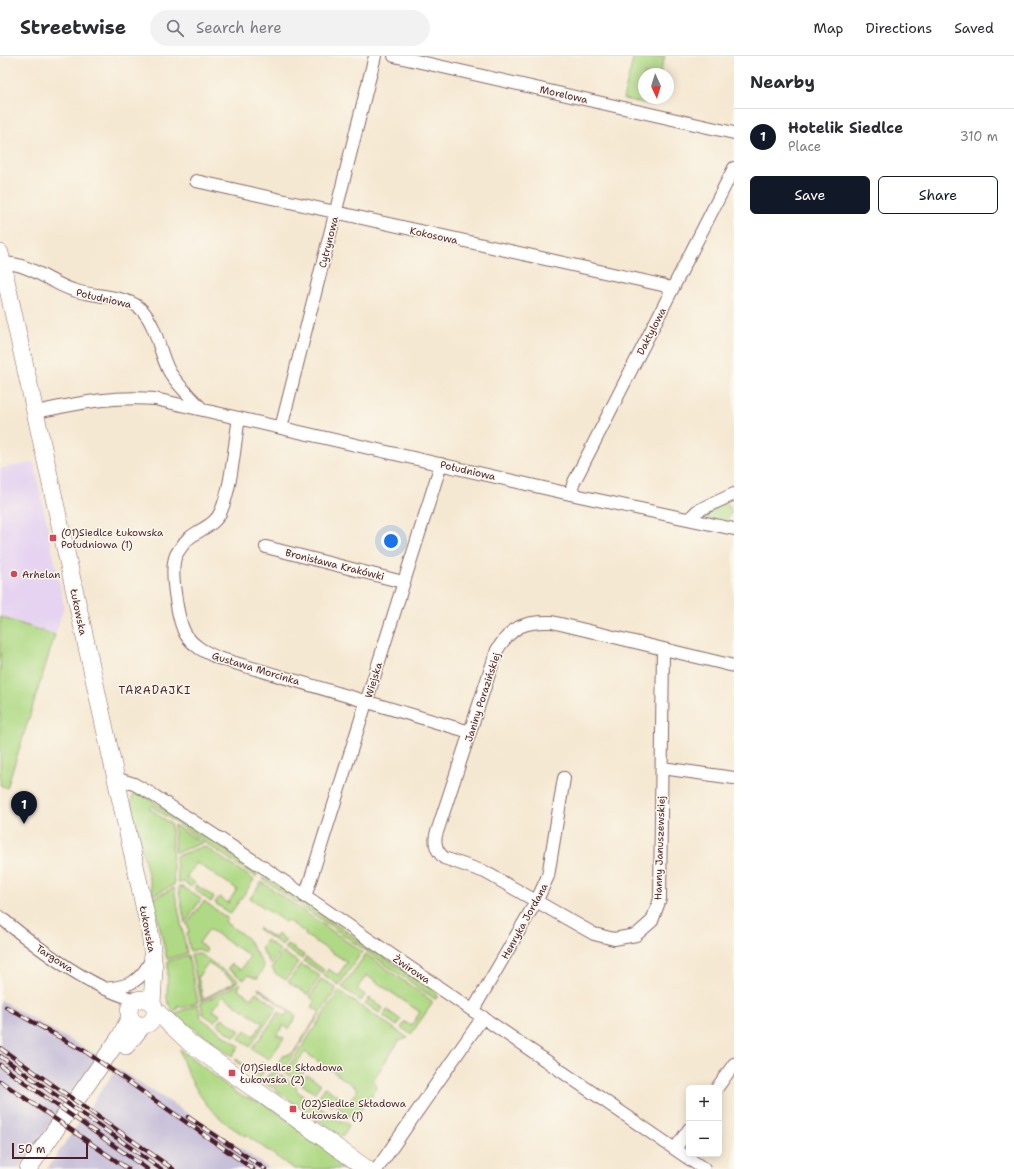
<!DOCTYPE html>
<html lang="en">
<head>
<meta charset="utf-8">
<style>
  body { margin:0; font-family:"Shantell Sans",sans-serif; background:#f2f2f3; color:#2b2b33 }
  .controls { position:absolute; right:12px; bottom:12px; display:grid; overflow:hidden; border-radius:6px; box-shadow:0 2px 10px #0003 }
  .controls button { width:36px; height:36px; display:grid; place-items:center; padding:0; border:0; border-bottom:1px solid #e1e1e2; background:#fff; color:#2b2b33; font:20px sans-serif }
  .compass { position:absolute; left:638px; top:12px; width:36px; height:36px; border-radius:50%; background:#fff; box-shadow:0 2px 10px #0003; rotate:176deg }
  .scale { position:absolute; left:12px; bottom:10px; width:76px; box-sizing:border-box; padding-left:4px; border:2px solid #4a1f2b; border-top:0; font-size:11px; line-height:14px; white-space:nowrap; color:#4a1f2b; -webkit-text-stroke:3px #fbf7ec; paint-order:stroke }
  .you { position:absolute; left:391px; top:485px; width:14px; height:14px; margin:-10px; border:3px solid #fff; border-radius:50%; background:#1a73e8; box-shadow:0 0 0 6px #1a73e833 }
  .badge { display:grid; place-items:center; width:26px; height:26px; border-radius:50%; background:#111827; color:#fff; font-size:13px; font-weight:700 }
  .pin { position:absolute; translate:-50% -33px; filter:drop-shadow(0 1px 2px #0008) }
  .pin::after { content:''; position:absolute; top:21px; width:14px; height:12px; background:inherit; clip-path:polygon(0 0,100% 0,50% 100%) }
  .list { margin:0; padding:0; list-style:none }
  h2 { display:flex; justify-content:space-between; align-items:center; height:52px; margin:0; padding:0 16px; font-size:17px }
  h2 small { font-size:13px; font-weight:400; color:#7c7c81 }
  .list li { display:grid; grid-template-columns:26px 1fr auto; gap:12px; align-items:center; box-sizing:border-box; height:56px; padding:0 16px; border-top:1px solid #e1e1e2 }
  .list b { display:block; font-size:15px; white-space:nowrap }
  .list p { margin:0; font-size:13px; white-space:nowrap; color:#7c7c81 }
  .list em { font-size:13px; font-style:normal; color:#7c7c81 }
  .actions { display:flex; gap:8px; padding:12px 16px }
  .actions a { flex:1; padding:9px 0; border:1px solid #111827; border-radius:6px; text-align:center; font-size:14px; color:#111827 }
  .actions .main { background:#111827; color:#fff }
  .icon { flex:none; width:22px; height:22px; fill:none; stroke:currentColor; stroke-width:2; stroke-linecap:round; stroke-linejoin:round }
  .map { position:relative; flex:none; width:734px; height:1113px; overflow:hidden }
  header { display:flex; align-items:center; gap:24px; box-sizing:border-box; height:56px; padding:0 20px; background:#fff; border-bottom:1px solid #e1e1e2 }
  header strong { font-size:19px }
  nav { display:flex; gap:22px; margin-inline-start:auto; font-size:14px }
  .search { width:280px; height:36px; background:#f2f2f3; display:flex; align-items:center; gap:10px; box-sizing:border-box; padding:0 14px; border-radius:22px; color:#7c7c81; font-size:15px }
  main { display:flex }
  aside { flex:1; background:#fff }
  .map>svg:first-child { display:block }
  .built { fill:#e5d3f1 }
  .railway { fill:#c7c0d9 }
  .grass { fill:#afd984; stroke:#7c7c58 }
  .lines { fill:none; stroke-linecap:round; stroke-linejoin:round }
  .minor-casing { stroke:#866565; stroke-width:14 }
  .secondary-casing { stroke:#866565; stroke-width:18 }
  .minor { stroke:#fff; stroke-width:12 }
  .secondary { stroke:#fff; stroke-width:17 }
  .rail-casing { stroke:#4a1f2b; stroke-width:4.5 }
  .rail { stroke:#fbf7ec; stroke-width:3; stroke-dasharray:9; stroke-linecap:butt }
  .poi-dot { fill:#d1495b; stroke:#fbf7ec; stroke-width:1.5 }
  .labels { text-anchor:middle; stroke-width:3; stroke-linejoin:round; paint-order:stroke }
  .street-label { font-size:10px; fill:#4a1f2b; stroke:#fbf7ec }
  .poi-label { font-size:10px; fill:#4a1f2b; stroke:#fbf7ec; text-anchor:start }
  .neighbourhood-label { font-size:11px; letter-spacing:1px; fill:#4a1f2b; stroke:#fbf7ec }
</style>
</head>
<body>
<header>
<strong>Streetwise</strong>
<div class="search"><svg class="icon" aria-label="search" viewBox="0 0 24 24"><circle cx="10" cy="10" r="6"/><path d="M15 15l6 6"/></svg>Search here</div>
<nav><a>Map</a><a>Directions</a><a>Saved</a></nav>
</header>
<main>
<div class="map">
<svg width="734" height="1113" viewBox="0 0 734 1113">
  <rect width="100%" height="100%" fill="#fbf7ec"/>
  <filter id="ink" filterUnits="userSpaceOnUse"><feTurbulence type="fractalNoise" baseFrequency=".025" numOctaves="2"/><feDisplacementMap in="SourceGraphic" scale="8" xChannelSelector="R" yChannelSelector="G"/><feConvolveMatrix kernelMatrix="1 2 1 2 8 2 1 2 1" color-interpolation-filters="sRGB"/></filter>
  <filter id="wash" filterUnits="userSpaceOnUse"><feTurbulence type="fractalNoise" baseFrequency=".012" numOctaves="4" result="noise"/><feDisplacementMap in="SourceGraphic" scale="16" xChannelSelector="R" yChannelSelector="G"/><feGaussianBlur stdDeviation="0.9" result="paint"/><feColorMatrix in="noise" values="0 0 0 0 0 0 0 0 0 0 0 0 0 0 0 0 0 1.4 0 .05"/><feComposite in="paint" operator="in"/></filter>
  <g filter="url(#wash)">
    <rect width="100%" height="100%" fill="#f5e8d2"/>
    <path class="built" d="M34,406L64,550L55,579L0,560V413Z"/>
    <path class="railway" d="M0,944L98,1000L18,1113H0Z
      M117,1012L215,1075L270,1113H47Z"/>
    <path class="grass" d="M634,0H665L660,18H644V42H654L652,49L623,43Z
      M724,447L729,450L731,457L725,467L703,461L702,458Z
      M0,561L55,579L7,732L0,729Z
      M140,737L258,815L256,821L151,750L149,752L171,768L174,829L153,839L131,748L133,738L139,739Z
      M174,769L202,787L175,797Z
      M204,790L254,824L230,858L215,847L219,841L228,847L237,833L197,807L186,821L195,827L191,831L184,826L178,827L176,800Z
      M266,821L436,936L437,942L435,943L263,823Z
      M262,826L362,896L339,929L324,919L328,913L338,919L347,906L305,879L306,877L287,864L285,866L250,842Z
      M196,829L214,841L211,846L194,833Z
      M178,831H183L201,843L185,867Z
      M174,832L187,897L167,903L153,842Z
      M204,845L227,862L225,866L247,882L264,910L258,922H255L248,919L244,924L228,913L231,908L241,914L250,900L209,873L199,887L207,894L205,897L199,893L190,895L187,877L189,876L188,869H186Z
      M259,872L274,882L277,878L286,884L282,889L258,873Z
      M266,884L280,894L271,909L261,892Z
      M287,888L304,899L302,903L285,892Z
      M282,896L298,906L286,924L275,917L272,912Z
      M199,897L223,914L221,916L208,907L198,921L203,943L235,926L223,917L224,915L238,924L237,926L201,945L191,898Z
      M366,898L432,945V948L411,978L401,972L405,966L411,970L420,956L366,919L357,933L365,939L361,945L342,931Z
      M188,899L198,946L181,952L179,949L177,950L178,953L172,955L167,943L168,905Z
      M306,901L324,914L322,917L304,905Z
      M301,908L320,920L308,939L288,926Z
      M321,923L335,931L336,934L283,1014L276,1009L283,1000L293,997L320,956L312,951L315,945L310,941Z
      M241,927L238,933L251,942L256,936L277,951L250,991L239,983L245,974L254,980L263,967L223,940L213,954L220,959L215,966L203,958L201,947Z
      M259,932L296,960L289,973L283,969L277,979L284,982L269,1003L252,993L279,956L285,960L289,955L258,933Z
      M339,935L408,982L399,985L373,1024L375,1026L376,1033L354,1063L337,1051L342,1043L348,1047L358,1033L305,996L295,1009L304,1016L298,1025L285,1016Z
      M369,942L383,952L379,957L365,947Z
      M198,948L201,962L239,990L232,1000L174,958Z
      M387,954L401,964L397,970L383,960Z
      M222,962L240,975L235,981L218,969Z
      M180,993L236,1037L257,1046L259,1044L357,1113H294L246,1079L245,1080C236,1074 226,1068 218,1060C202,1047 183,1014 180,993Z
      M236,1003L255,1016L262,1006L266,1011L259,1023L235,1004Z
      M273,1016L280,1019L272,1032L263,1026L268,1019Z
      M307,1019L321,1028L314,1037L300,1027Z
      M282,1020L296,1030L297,1035L340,1066H347L349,1070L342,1081L274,1033Z
      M325,1031L339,1041L332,1050L319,1040Z"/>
  </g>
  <g filter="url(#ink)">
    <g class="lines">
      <g class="minor-casing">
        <path id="minor" d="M394,0L734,77
          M196,125L662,229L672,233
          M0,208C26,204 50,227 73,234C93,241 128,239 142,254C157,270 159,296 169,315C177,329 192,342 203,354
          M36,356C80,347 110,340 155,343L570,438L734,473
          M239,362C234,390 232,430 221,455C215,471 195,474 185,486C182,490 178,495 176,499C169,514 178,566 186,579C194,591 206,596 218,602L470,676
          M281,372L375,0
          M570,438L574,426L734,112
          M689,463L697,455L734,438
          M266,491L403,526
          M663,593L660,843L652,865L636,879L614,883L594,878L485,816L444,802C437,795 434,789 436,779L497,594C512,570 525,565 552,566L734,610
          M662,712L734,722
          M115,722L134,728L150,737L266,813L704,1113
          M305,841L441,408
          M0,861C35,890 93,934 137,944
          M105,933C130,930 141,926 152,902
          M473,954L537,844L548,820L564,722
          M717,1032L734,1008
          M675,1093L689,1073
          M377,1113L483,961"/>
      </g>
      <g class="secondary-casing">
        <path id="secondary" d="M0,197L150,877L154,913L152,947
          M129 956a13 13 0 1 1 26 0a13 13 0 1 1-26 0Z
          M155,954L191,988L367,1113
          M126,990L143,969
          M28,1113L120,981L130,961"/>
      </g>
      <use href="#minor" class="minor"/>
      <use href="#secondary" class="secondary"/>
      <g class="rail-casing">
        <path id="rail" d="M6,951L86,996L253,1113
          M0,992L173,1113
          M0,1000L161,1113
          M0,1009L147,1113
          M0,1025L128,1113
          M188,1061L265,1113"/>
      </g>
      <use href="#rail" class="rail"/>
    </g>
  </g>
  <g class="poi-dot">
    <rect x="49" y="478" width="8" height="8" rx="2"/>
    <circle cx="14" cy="518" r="4"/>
    <rect x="228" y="1013" width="8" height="8" rx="2"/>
    <rect x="289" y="1049" width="8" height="8" rx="2"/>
  </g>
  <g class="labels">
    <g class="street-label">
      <text transform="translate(564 38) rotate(13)" y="4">Morelowa</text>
      <text transform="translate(434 179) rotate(12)" y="4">Kokosowa</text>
      <text transform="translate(328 186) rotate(-76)" y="4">Cytrynowa</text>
      <text transform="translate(104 242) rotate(13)" y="4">Południowa</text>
      <text transform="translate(651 275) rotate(-63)" y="4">Daktylowa</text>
      <text transform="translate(468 414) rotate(13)" y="4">Południowa</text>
      <text transform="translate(335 508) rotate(14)" y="4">Bronisława Krakówki</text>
      <text transform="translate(79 556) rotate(78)" y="4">Łukowska</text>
      <text transform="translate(256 612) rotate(17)" y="4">Gustawa Morcinka</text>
      <text transform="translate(373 624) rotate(-73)" y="4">Wiejska</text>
      <text transform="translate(482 641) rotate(-72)" y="4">Janiny Porazińskiej</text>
      <text transform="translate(659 792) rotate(-88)" y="4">Hanny Januszewskiej</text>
      <text transform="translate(524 865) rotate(-61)" y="4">Henryka Jordana</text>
      <text transform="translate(148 873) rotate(79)" y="4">Łukowska</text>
      <text transform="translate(55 902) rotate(33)" y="4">Targowa</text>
      <text transform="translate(412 913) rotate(34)" y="4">Żwirowa</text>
    </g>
    <g class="poi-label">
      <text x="61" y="480">(01)Siedlce Łukowska<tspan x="61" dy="12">Południowa (1)</tspan></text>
      <text x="22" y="522">Arhelan</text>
      <text x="240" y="1015">(01)Siedlce Składowa<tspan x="240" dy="12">Łukowska (2)</tspan></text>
      <text x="301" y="1051">(02)Siedlce Składowa<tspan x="301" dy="12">Łukowska (1)</tspan></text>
    </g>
    <g class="neighbourhood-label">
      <text x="155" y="638">TARADAJKI</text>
    </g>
  </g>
</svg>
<div class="controls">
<button>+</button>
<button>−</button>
</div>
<svg class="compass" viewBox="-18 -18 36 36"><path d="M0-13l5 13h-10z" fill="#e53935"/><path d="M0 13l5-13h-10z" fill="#7c7c81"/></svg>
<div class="scale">50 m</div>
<div class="you"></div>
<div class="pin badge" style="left:24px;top:768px">1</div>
</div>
<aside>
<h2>Nearby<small></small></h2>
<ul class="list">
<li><span class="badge">1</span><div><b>Hotelik Siedlce</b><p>Place</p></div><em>310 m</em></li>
</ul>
<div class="actions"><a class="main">Save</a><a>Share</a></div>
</aside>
</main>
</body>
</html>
